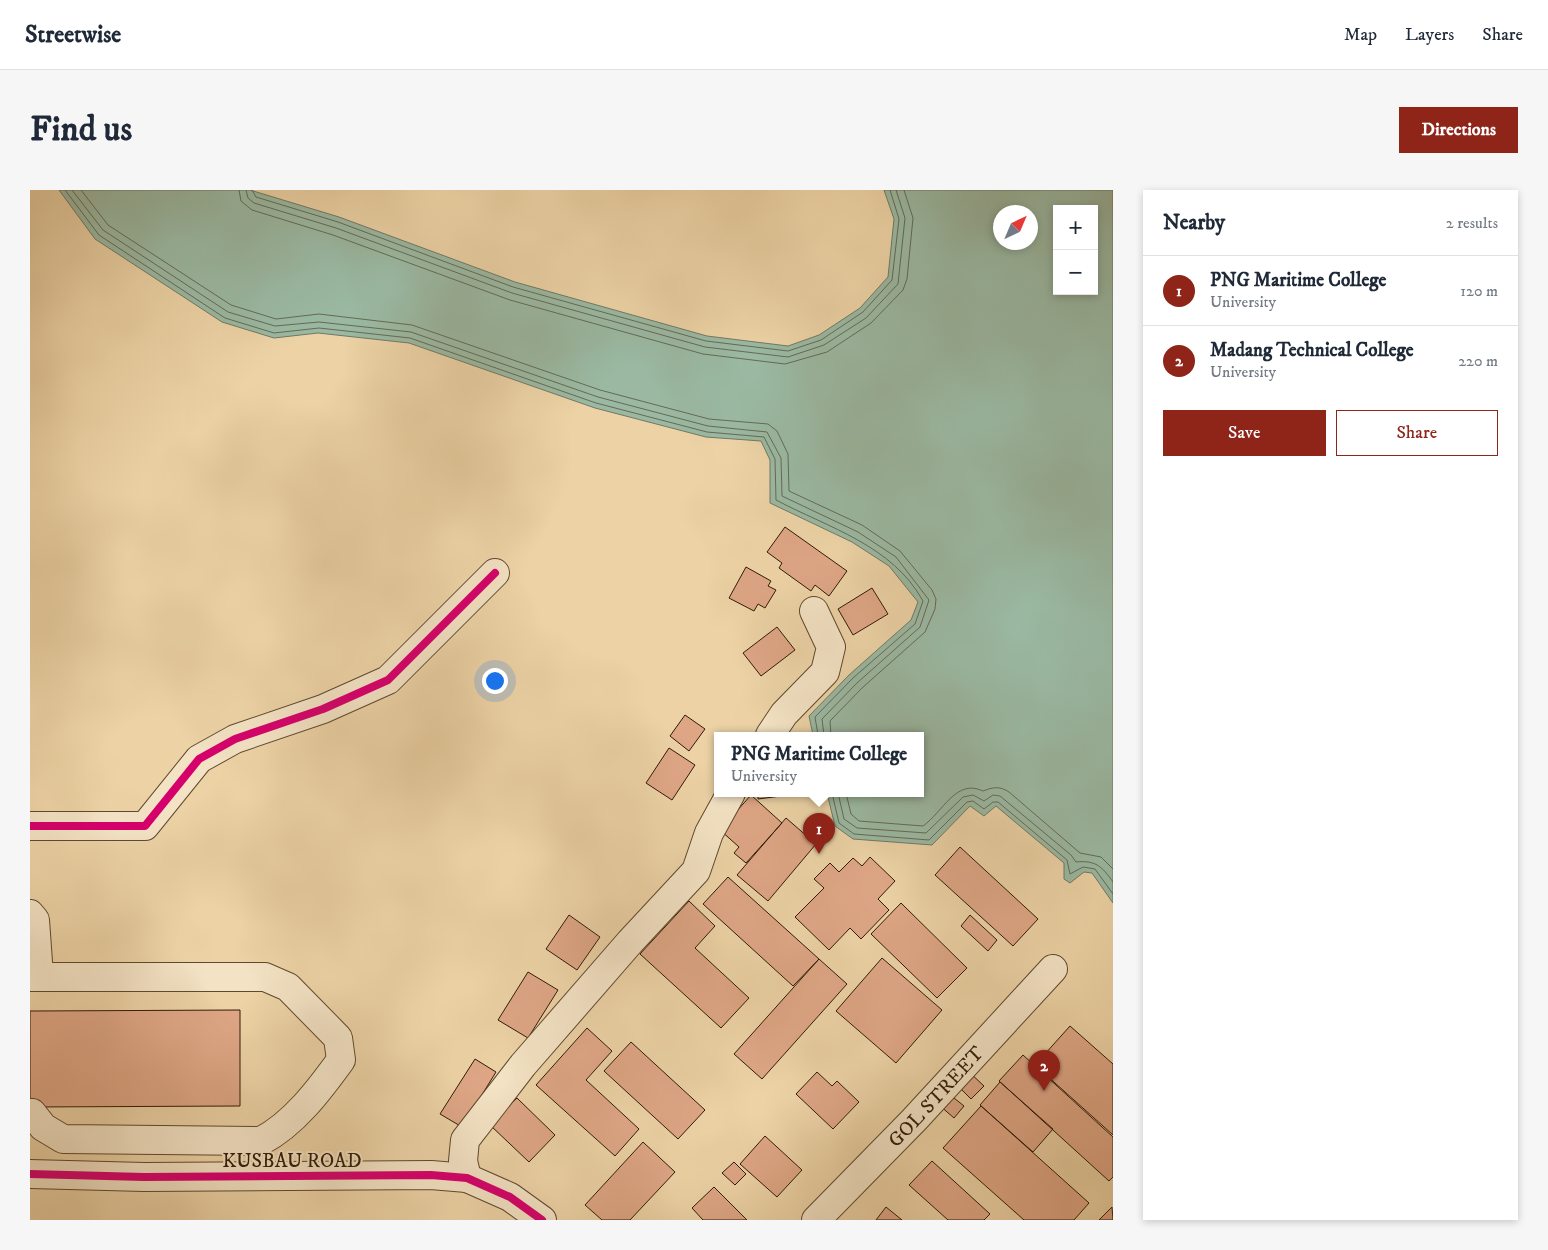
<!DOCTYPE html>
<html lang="en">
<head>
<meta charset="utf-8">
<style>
  body { margin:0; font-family:"IM FELL DW Pica",serif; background:#f6f6f7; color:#1f2937 }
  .controls { position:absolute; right:15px; top:15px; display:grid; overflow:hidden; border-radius:0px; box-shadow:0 2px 8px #0003 }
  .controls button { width:45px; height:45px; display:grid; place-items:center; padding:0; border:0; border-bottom:1px solid #e0e1e3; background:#fff; color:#1f2937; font:25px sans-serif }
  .compass { position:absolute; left:963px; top:15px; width:45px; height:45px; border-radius:50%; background:#fff; box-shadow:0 2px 8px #0003; rotate:44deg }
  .you { position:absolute; left:464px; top:490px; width:18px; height:18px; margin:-12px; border:4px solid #fff; border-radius:50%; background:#1a73e8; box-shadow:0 0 0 8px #1a73e833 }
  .badge { display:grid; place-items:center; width:32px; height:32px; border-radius:50%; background:#8f2418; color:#fff; font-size:16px; font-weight:700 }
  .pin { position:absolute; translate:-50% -41px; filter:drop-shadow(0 1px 2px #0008) }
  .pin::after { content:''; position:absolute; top:26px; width:18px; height:15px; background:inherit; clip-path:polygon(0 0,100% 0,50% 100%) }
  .popup { position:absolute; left:684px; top:542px; width:210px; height:65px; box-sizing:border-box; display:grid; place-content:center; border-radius:0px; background:#fff; filter:drop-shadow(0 1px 4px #0005); font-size:16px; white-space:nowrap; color:#747a83 }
  .popup b { font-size:19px; color:#1f2937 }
  .popup::after { content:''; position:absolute; left:50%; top:100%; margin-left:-10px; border:10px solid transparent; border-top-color:#fff }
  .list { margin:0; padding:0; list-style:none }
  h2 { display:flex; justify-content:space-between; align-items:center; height:65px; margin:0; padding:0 20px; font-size:21px }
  h2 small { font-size:16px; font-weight:400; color:#747a83 }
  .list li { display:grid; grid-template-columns:32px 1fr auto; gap:15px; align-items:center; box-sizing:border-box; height:70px; padding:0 20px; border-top:1px solid #e0e1e3 }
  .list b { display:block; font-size:19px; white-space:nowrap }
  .list p { margin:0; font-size:16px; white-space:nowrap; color:#747a83 }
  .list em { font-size:16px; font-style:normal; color:#747a83 }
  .actions { display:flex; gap:10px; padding:15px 20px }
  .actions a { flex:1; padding:11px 0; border:1px solid #8f2418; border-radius:0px; text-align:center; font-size:18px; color:#8f2418 }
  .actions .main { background:#8f2418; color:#fff }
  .map { position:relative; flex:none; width:1083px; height:1030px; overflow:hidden; border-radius:0px }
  header { display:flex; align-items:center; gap:30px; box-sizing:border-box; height:70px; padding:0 25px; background:#fff; border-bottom:1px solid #e0e1e3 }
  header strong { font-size:24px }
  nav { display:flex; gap:28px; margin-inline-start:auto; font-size:18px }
  .intro { display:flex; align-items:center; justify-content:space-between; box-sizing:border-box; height:120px; padding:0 30px }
  h1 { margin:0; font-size:35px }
  .button { padding:12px 22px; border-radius:0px; background:#8f2418; color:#fff; font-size:18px; font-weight:700 }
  main { display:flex; gap:30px; padding:0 30px }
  aside { flex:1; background:#fff; border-radius:0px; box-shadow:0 2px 8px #0003 }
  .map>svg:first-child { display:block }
  .water { fill:#9ab8a2; stroke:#707964; fill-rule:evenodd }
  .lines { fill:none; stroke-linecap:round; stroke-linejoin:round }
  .shore { stroke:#656a54; stroke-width:1 }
  .building { fill:#dea685; stroke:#301b07 }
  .minor-casing { stroke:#5f492e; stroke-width:30 }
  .minor { stroke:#f3e2c4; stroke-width:28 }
  .cycleway-casing { stroke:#f3e2c4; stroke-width:11 }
  .cycleway { stroke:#d6006c; stroke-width:8 }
  .labels { text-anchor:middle; stroke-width:4; stroke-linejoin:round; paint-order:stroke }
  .street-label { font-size:20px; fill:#301b07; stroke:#f3e2c4 }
</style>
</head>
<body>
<header>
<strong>Streetwise</strong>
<nav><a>Map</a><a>Layers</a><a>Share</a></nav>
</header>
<div class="intro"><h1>Find us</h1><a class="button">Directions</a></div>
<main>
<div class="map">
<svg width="1083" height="1030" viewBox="0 0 1083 1030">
  <rect width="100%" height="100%" fill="#ecd2a5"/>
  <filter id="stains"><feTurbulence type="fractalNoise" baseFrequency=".004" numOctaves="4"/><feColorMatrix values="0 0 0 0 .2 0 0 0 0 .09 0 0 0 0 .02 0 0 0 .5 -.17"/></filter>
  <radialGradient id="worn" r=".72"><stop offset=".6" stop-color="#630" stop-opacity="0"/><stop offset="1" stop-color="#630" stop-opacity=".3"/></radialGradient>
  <path class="water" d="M29,0H220L309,27L485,92L677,146L758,156L789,145L830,118L858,87L864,29L854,0H1083V713L1062,683L1054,682L1040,693L1034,689V673L966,616L954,626L940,616L902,655L823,649L805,636L797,603H890V545H783L779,526L819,485L881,430L888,412L859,376L822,352L740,313V270L731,251L676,247L565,218L379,153L288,143L244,148L192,132L65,49ZM1027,19H1064V101H1027ZM971,22H1001V52H971Z"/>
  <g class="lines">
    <path class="shore" d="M35,0L69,45L195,128L244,143L289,138L380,148L566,213L677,242L734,247L745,269L746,310C799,338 862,355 893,411L885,434L823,488L785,527L788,545
      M42,0L73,40L198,122L245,136L289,132L381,142L568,207L678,236L737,242L751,268L752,306L828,342L866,367L899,410L890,437L827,493L792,529L794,545
      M51,0L78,35L201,115L246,129L289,124L382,135L570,200L679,229L738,234L747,241L758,264L759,301L832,335L870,361L902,400L906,409L905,419L895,442L832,498L800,531L801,545
      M209,0L211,11L222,20L303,45L480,110L673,164L755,174L797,162L841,133L873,100L877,89L883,28L874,0
      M216,0L218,8L224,13L306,38L482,103L675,157L758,167L794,155L836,128L868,94L875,28L866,0
      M222,0L226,7L308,32L483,97L676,151L758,161L791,150L833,122L862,90L869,29L860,0
      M802,603L809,633L824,644L899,650L937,612L943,611L954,619L963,612H968L1037,670L1040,684L1053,677L1065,679L1083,704
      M808,603L814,629L827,638L896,643L933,607L943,605L954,611L963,605L970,606L1041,665L1046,672C1065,670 1072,676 1083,692
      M816,603L821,624L829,631L893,636C913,622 926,588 953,601C963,597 970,596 979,602L1050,663L1071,667L1083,679"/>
  </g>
  <path class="building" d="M755,337L817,381L799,406L785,395L781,401L749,378L752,373L737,362Z
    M716,377L741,391L738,396L746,400L735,418L728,414L724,421L699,408Z
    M842,398L858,424L823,445L808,419Z
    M747,437L765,460L731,486L713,463Z
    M655,525L675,539L659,561L640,546Z
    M639,558L665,575L642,610L616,593Z
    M728,603H759V605L728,609Z
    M721,605L752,633L716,673L704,663L709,657L690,640Z
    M756,628L786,654L738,711L707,685Z
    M930,657L1008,729L983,756L905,685Z
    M840,667L865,691L848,709L859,720L831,749L820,738L799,760L765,727L794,698L784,689L800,673L809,682L823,668L832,676Z
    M698,687L789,769L763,796L673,714Z
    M659,711L685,736L665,758L719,808L691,838L610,764Z
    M871,713L937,778L907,808L841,744Z
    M539,725L570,747L547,780L516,759Z
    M940,725L967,750L958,761L931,736Z
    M852,768L912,820L866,873L806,821Z
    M789,769L817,794L732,889L704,864Z
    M498,782L528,800L498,848L468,830Z
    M210,820V916L0,917V821Z
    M1040,836L1083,874V945L1005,875Z
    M557,838L582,861L556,890L609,939L585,966L506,895Z
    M601,852L675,920L648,949L574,881Z
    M993,865L1083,947V987L1079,991L969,891Z
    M445,869L466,882L432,937L410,924Z
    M938,881L954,896L941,909L926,894Z
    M787,882L802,896L807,891L829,912L803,939L766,904Z
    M970,892L1023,939L1003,962L950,915Z
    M919,904L934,916L924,928L909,915Z
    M487,908L525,945L499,972L460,935Z
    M951,916L1059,1013L1044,1030H994L913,958Z
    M735,946L772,980L747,1007L710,974Z
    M613,952L645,982L600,1030H572L555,1015Z
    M902,971L960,1024L954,1030H918L879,995Z
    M704,972L716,984L705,995L692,983Z
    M684,997L717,1030H673L662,1018Z
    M856,1017L872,1030H846Z
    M1082,1017L1083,1030H1069Z"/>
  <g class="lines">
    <g class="minor-casing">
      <g id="minor">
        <path d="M740,545L754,524L795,482L801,457L784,421"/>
        <path d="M0,636H115L169,569L205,549L293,519L358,490L465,383"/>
        <path d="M0,724L5,730L9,786"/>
        <path d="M0,787H235L258,797L308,848L311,870C290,899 264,934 231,951L33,949L13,937L2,923"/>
        <path d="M0,984L114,987L401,985L437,988L480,1007L512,1030"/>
        <path d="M437,988L433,971L435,950L493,875L600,752L666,681L679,643L701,603"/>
        <path id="s1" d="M786,1030L884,930L1023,779"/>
      </g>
    </g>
    <use href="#minor" class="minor"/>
    <g class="cycleway-casing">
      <path id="cycleway" d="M0,636H115L169,569L205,549L293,519L358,490L465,383
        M0,984L114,987L401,985L437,988L480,1007L512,1030"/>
    </g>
    <use href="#cycleway" class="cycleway"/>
  </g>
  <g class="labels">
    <g class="street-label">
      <text dy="7" stroke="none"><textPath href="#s1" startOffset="172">GOL STREET</textPath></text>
      <text x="262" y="977">KUSBAU ROAD</text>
    </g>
  </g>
  <rect width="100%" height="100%" filter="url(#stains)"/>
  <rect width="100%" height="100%" fill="url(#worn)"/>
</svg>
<div class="controls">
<button>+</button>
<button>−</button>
</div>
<svg class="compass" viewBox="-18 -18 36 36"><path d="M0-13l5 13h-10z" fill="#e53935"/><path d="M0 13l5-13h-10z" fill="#747a83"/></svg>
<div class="you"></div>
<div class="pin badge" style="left:789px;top:664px">1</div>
<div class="popup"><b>PNG Maritime College</b>University</div>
<div class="pin badge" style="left:1014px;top:901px">2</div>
</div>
<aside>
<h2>Nearby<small>2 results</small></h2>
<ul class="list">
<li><span class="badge">1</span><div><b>PNG Maritime College</b><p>University</p></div><em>120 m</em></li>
<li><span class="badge">2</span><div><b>Madang Technical College</b><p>University</p></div><em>220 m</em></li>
</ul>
<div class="actions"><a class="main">Save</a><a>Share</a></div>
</aside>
</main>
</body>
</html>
